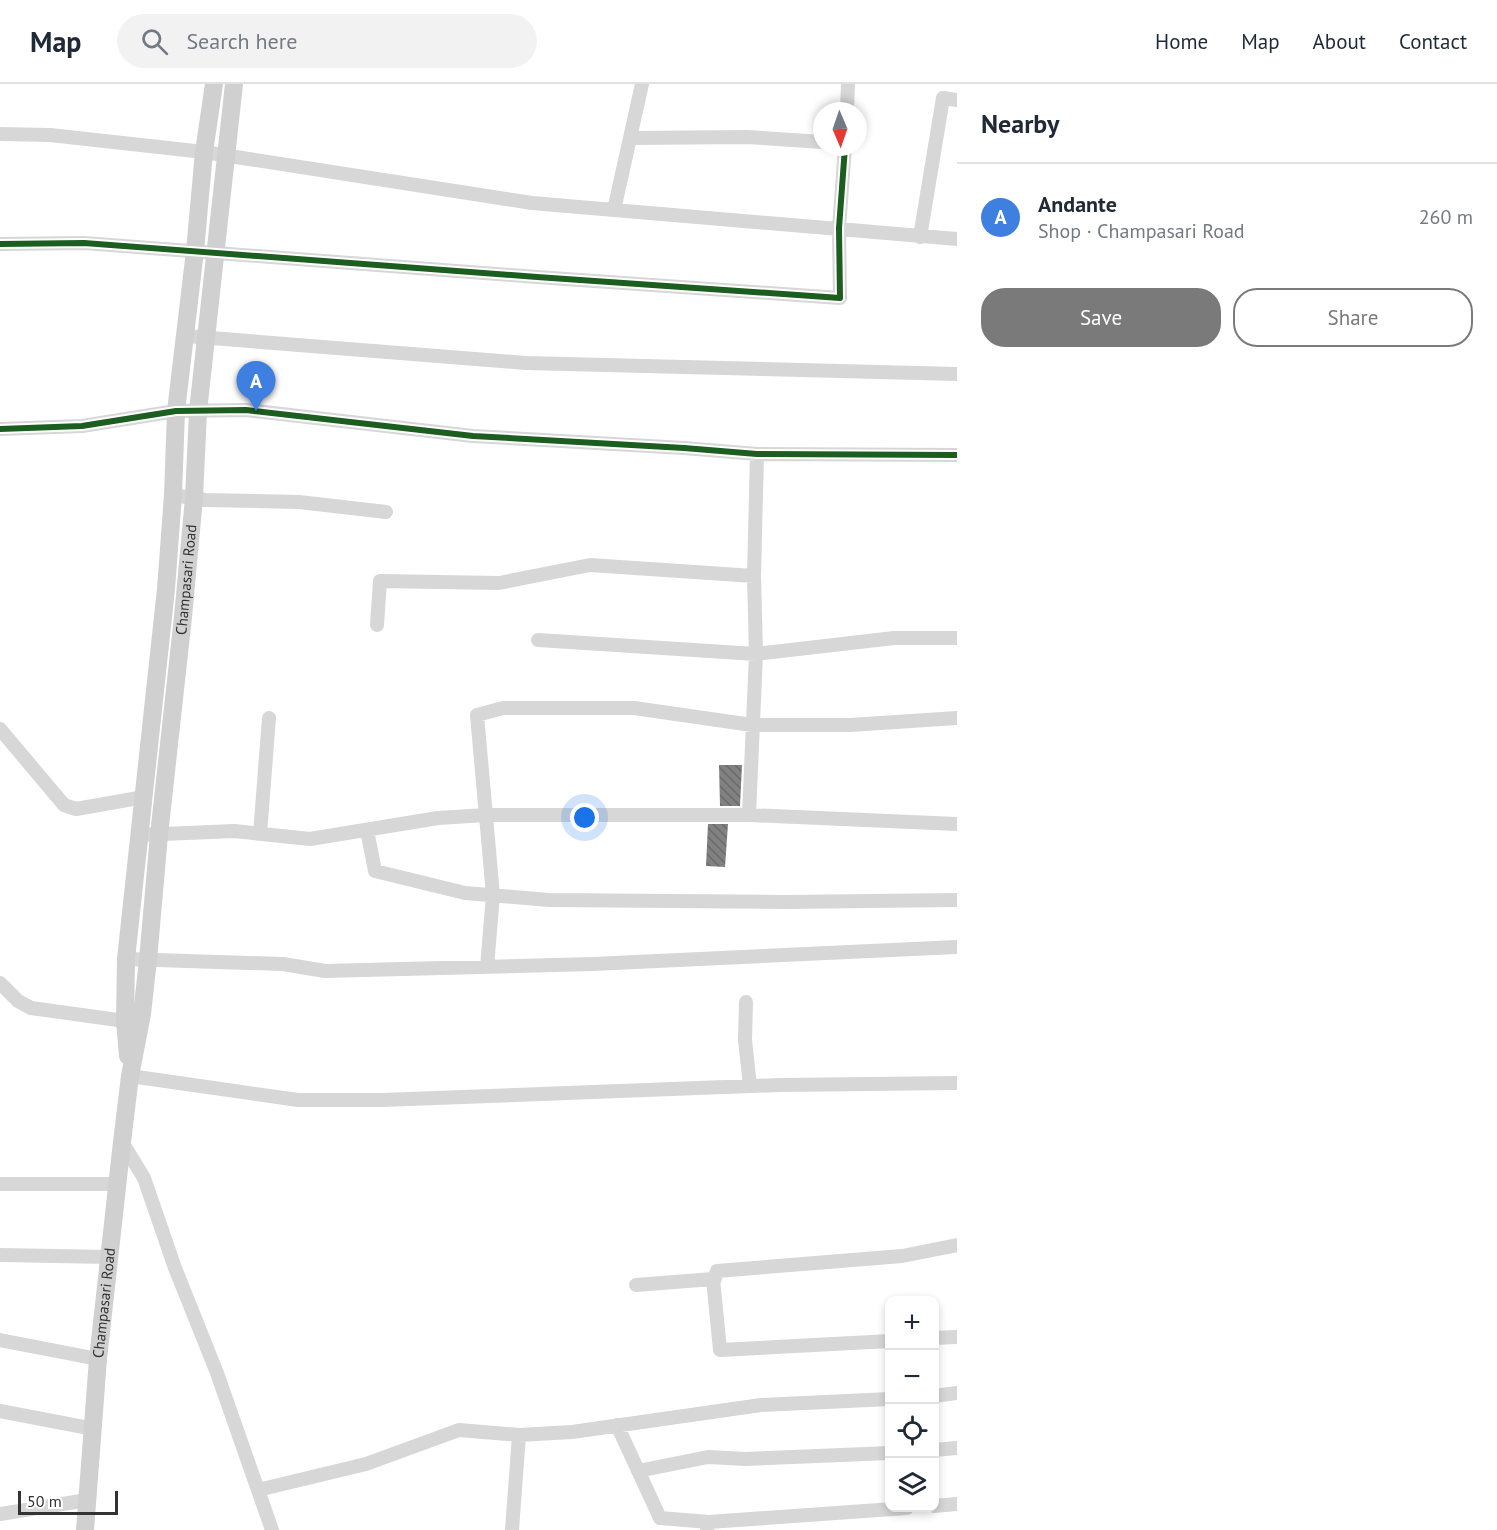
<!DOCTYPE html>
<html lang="en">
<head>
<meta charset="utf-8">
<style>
  body { margin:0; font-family:"PT Sans",sans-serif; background:#f2f2f3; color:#1f2937 }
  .controls { position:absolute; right:18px; bottom:18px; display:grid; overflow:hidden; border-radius:12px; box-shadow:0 3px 9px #0003 }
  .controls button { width:54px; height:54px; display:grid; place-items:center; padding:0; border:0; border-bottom:2px solid #e0e1e3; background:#fff; color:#1f2937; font:30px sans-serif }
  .compass { position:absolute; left:813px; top:18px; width:54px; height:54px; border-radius:50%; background:#fff; box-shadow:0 3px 9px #0003; rotate:178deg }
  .scale { position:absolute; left:18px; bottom:15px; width:100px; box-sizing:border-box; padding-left:6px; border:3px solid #333; border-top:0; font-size:16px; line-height:21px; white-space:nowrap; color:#333; -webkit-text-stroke:4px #fff; paint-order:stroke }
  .you { position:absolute; left:585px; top:734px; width:21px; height:21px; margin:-15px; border:4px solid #fff; border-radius:50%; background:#1a73e8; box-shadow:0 0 0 9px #1a73e833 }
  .badge { display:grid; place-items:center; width:39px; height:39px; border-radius:50%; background:#7a7a7a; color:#fff; font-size:20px; font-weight:700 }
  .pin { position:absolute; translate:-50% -50px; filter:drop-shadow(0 2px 3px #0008) }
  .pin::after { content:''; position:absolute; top:32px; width:21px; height:18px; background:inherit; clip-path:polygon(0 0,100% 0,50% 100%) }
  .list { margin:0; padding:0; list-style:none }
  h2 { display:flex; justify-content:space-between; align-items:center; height:78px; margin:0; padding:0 24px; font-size:26px }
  h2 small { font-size:20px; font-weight:400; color:#747a83 }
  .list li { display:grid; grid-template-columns:39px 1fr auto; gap:18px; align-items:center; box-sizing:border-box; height:108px; padding:0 24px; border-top:2px solid #e0e1e3 }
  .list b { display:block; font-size:22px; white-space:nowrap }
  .list p { margin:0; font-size:20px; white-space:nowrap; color:#747a83 }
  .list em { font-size:20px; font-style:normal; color:#747a83 }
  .actions { display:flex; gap:12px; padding:18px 24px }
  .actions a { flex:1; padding:14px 0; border:2px solid #7a7a7a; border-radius:24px; text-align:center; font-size:21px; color:#7a7a7a }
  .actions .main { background:#7a7a7a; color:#fff }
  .icon { flex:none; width:33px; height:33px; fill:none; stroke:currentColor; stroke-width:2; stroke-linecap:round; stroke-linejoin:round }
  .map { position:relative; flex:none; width:957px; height:1446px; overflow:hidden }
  header { display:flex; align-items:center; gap:36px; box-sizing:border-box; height:84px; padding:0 30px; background:#fff; border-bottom:2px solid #e0e1e3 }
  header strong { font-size:28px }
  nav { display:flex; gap:33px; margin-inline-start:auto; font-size:21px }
  .search { width:420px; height:54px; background:#f2f2f3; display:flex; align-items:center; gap:15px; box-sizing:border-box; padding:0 21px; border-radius:33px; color:#747a83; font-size:22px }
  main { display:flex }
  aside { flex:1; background:#fff }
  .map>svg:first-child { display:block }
  .building { fill:url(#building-back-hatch) }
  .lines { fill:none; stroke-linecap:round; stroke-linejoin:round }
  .street { stroke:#d7d7d7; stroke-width:14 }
  .secondary { stroke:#d0d0d0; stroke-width:18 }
  .cycleway-casing { stroke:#fff; stroke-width:10 }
  .cycleway { stroke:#1b5e20; stroke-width:6 }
  .labels { text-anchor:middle; stroke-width:6; stroke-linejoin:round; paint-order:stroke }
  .street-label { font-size:15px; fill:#333; stroke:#fff }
</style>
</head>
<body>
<header>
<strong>Map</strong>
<div class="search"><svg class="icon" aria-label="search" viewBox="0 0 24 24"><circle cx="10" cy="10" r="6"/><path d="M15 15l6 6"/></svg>Search here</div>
<nav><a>Home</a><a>Map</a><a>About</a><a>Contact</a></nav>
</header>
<main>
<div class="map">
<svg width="957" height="1446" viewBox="0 0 957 1446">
  <defs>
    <pattern id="building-back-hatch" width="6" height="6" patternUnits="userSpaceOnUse" patternTransform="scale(1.5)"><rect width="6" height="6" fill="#818181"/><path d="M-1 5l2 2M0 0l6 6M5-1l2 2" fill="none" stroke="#6a6a6a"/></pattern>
  </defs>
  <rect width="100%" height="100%" fill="#fff"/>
  <path class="building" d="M719,681H742L740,722H720Z
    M708,740H728L725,783L706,782Z"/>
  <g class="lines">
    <path class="street" d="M847,27L848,0
      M0,50L50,51L204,68L532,119L957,155
      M630,54L748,53L822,58
      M614,126L642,0
      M920,153L943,14L957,16
      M0,160L84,159L537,193L840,214L839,144L845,63
      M186,252L526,279L957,290
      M0,345L82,342L176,327L246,326L473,352L684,364L757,370L957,371
      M173,411L205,416L299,418L386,428
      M377,541L380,497L499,499L590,481L754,492
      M538,556L756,570L894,554H957
      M0,645L64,721L76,725L144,713
      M749,731L756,570L754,492L757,370
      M367,746L375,787L465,809L549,816L786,818L957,816
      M260,750L269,634
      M140,751L234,747L310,755L438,734L486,731H749L957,740
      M126,875L283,880L325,887L593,880L957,863
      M487,883L493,811L477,631L503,624H634L752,641H850L957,634
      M0,899L18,917L31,924L125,937
      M746,918L745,956L750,1002
      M130,992L298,1016H382L780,1001L957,999
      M122,1058L144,1094L175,1184L217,1289L272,1446
      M0,1100H118
      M0,1171L110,1173
      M714,1198L717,1187L902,1172L957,1161
      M636,1201L713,1195L720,1266L890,1257
      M934,1254L957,1253
      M0,1256L98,1275
      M934,1312L957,1309
      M0,1327L94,1345
      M617,1341L660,1434L709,1438
      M934,1366L957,1364
      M638,1387L708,1373L746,1375L890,1369
      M258,1406L366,1380L459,1346L519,1351L572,1348L761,1321L890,1315
      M934,1422L957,1420
      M0,1430L87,1416
      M512,1446L519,1351
      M707,1446L709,1438L907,1424"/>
    <g class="secondary">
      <path d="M128,972L125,937L126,875L166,505L173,411L176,327L195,167L204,68L214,0"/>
      <path id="s1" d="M85,1446L98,1275L122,1058L130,992L142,930L148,876L159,751L183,533L194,414L198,327L234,0"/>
    </g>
    <g class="cycleway-casing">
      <path id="cycleway" d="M0,160L84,159L537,193L840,214L839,144L845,63
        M0,345L82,342L176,327L246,326L473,352L684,364L757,370L957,371"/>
    </g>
    <use href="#cycleway" class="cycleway"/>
  </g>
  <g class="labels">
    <g class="street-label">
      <text dy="5" stroke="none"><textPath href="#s1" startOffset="956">Champasari Road</textPath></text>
      <text dy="5" stroke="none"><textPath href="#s1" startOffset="228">Champasari Road</textPath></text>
    </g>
  </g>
</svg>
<div class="controls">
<button>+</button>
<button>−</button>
<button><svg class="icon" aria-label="locate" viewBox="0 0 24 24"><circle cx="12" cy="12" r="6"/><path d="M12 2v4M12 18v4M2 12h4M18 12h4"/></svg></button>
<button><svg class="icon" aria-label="layers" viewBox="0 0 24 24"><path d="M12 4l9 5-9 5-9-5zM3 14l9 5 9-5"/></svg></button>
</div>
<svg class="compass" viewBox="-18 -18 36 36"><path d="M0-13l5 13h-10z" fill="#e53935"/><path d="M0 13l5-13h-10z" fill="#747a83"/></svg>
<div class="scale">50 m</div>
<div class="you"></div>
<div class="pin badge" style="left:256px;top:327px;background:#3f7fe0">A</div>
</div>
<aside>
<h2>Nearby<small></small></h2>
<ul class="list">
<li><span class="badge" style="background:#3f7fe0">A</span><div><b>Andante</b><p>Shop · Champasari Road</p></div><em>260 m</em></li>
</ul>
<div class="actions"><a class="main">Save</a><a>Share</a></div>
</aside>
</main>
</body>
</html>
